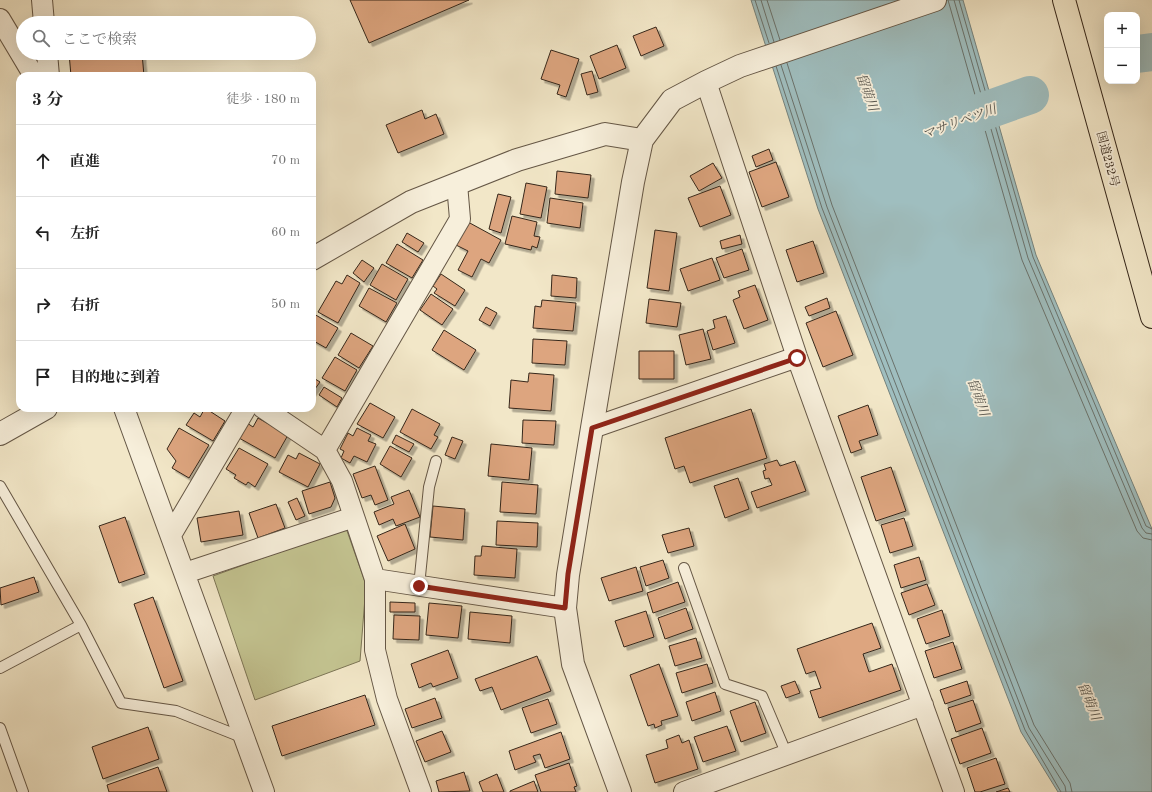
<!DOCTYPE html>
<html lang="ja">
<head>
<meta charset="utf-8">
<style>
  body { margin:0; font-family:"Old Standard TT","Noto Serif JP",serif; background:#f6f6f6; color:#222 }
  .controls { position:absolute; right:12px; top:12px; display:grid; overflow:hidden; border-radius:8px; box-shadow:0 4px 16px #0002 }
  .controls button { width:36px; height:36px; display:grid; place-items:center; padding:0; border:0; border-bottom:1px solid #e0e0e0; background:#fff; color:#222; font:20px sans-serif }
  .stop { position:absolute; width:12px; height:12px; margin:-9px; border:3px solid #8f2418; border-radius:50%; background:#fff }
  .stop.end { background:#8f2418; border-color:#fff; box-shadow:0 1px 4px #0008 }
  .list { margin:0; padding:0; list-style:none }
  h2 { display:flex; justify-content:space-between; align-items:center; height:52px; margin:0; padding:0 16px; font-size:17px }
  h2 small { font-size:13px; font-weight:400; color:#767676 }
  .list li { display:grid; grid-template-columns:26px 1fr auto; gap:12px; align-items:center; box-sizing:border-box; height:72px; padding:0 16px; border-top:1px solid #e0e0e0 }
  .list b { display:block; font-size:15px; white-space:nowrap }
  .list em { font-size:13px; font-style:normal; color:#767676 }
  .icon { flex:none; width:22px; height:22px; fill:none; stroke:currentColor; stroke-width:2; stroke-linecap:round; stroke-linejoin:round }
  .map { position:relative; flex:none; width:1152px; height:792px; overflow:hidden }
  .search { position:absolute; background:#fff; box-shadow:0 4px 16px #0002; left:16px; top:16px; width:300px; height:44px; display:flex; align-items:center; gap:10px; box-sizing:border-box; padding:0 14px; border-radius:22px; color:#767676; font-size:15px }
  .panel { position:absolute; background:#fff; box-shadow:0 4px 16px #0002; left:16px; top:72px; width:300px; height:340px; border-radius:12px }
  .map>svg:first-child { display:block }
  .green { fill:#c3c390; stroke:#7c7555 }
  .water { fill:#9fbebf; stroke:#75827d }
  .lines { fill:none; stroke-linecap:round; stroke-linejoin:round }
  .shore { stroke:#6a726c; stroke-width:1 }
  .river { stroke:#9fbebf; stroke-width:38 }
  .building { fill:#dda57f; stroke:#36271a; filter:url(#shadow) }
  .service-casing { stroke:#655746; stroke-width:12 }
  .minor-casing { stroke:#655746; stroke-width:22 }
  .tertiary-casing { stroke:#655746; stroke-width:24 }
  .trunk-casing { stroke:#36271a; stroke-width:24 }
  .service { stroke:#f7efdb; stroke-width:10 }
  .minor { stroke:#f7efdb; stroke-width:20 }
  .tertiary { stroke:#f7efdb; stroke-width:22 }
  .trunk { stroke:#f2e7c8; stroke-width:22 }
  .route { stroke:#8f2418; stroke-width:5 }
  .labels { text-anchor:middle; stroke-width:3.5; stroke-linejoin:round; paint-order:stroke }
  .street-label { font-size:12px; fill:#36271a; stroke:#f7efdb }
  .water-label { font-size:13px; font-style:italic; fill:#56544c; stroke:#f7efdb }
</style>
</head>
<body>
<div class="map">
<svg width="1152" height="792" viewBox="0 0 1152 792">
  <defs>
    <filter id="shadow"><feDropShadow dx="3.5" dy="3.5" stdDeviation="0" flood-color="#0004"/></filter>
  </defs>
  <rect width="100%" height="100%" fill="#f2e7c8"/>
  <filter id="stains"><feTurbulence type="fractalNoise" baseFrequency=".005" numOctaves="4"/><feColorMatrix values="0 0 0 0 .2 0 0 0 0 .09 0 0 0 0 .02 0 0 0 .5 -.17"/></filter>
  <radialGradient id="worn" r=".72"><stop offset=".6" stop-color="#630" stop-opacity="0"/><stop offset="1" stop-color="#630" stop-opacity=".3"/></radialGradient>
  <path class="green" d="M346,528L366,585L360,661L255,700L213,576Z"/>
  <path class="water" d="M751,0H963L1036,255L1152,529V792H1058L1021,732L818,209Z"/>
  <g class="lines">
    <path class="shore" d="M755,0L769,43
      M761,0L774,42
      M767,0L780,40
      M948,0L1022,260L1137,531L1143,538L1152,540
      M954,0L1028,258L1142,528L1146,533L1152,534
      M959,0L1033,257L1146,526L1152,529
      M787,63L832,205L1034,725L1070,783L1072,792
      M781,65L827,207L1029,728L1065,786L1066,792
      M776,66L822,208L1025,730L1061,792"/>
    <path class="river" d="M1137,54L1152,52
      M945,125L1030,95"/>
  </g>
  <path class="building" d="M350,0H469L369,43Z
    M130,19V23H88Z
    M656,27L664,46L641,56L633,36Z
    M617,45L626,68L599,79L590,56Z
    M551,50L579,59L566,97L557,94L560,85L541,79Z
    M69,53H142L144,76H71Z
    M592,71L598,92L587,95L581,74Z
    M422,110L425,119L436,114L444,134L398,153L386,125Z
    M769,149L773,160L756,167L752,156Z
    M776,162L789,197L762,207L749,172Z
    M713,163L722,178L699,191L690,176Z
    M557,171L591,175L588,198L555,194Z
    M526,183L547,187L541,218L520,214Z
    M720,186L731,215L700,227L688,198Z
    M498,194L511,197L501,233L489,229Z
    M550,198L583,203L580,228L547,223Z
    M512,216L537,222L534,236L540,237L537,248L532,246L531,250L505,244Z
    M468,222L501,240L489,263L481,259L472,277L458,270L468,251L456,245Z
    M655,230L677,233L669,291L647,288Z
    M407,233L424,243L418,252L402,242Z
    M740,235L742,244L722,249L720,241Z
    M813,241L824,273L797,282L786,250Z
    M397,244L423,260L412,278L386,263Z
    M742,249L749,270L724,278L716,258Z
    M712,258L720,280L688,291L680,269Z
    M362,260L374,268L364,282L353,273Z
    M382,264L408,279L396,300L370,285Z
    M441,274L465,290L455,306L434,293L437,289L433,286Z
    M347,275L360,283L338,323L318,312L336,281L342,284Z
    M552,275L577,278L576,298L551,296Z
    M755,285L768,320L744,329L733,300L740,297L738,291Z
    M369,288L397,303L386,322L359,306Z
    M431,294L453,309L442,325L420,310Z
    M827,298L830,308L809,316L805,307Z
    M649,299L681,303L677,327L646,323Z
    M542,300L576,303L573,331L533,328L535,306L541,307Z
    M486,307L497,313L490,326L479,320Z
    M836,311L853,355L823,367L806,323Z
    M314,314L338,328L326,348L312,340V317Z
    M726,316L735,343L713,350L707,331L715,328L713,320Z
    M703,329L711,359L686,365L679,335Z
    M444,330L476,350L464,370L432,350Z
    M351,333L373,346L359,368L338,355Z
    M533,339L567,341L565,365L532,363Z
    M639,351H674V379H639Z
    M335,357L357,370L345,391L322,378Z
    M529,373L554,375L551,411L509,408L511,380L528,382Z
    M312,377L320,382L312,393Z
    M324,387L342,398L337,407L319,395Z
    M370,403L395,417L383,438L357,424Z
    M868,405L878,435L859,441L862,449L851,453L838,416Z
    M205,408L225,421L213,441L186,425L194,413L200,417Z
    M412,409L440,424L434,435L438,437L431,449L400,432Z
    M751,409L767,458L690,483L684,466L675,469L665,438Z
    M258,418L288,435L275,458L239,438L247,423L253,427Z
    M523,420L556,421L554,445L522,443Z
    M179,428L209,445L189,478L172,468L176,461L167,449Z
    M357,428L371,435L368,441L376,444L367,462L354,456L350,463L341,458L344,451L340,449L348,433L353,436Z
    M396,435L414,444L409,452L392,443Z
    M452,437L463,441L455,459L445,455Z
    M491,444L532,448L529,480L488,476Z
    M390,446L412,458L401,477L380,464Z
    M239,448L268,464L255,487L248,482L246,485L234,478L236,475L226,469Z
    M299,453L320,464L308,487L279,472L288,455L296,459Z
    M777,460L780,466L795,461L806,491L757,508L751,492L772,485L769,478L765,479L763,471L766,470L764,464Z
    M375,466L388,500L375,505L371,495L362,498L353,474Z
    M891,467L906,511L876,521L861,477Z
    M738,478L749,509L725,518L714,486Z
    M330,482L335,498L331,507L309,514L302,491Z
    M502,482L538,485L536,514L500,512Z
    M409,490L420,517L396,526L393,519L379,525L374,512L394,504L391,497Z
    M297,498L305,516L296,520L288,502Z
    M276,504L285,528L258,538L249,513Z
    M433,506L465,509L463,540L430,537Z
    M239,511L243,535L201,542L197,518Z
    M125,517L145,574L119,583L99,526Z
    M904,518L913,546L890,553L881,525Z
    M497,521L538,523L537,547L496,545Z
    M405,524L415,549L388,561L377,536Z
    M689,528L694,546L668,553L662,535Z
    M482,546L517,549L515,578L474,575L475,556H481Z
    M919,557L926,580L901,588L894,565Z
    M663,560L669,578L646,586L640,567Z
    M636,567L643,591L609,601L601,578Z
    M34,577L39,592L1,605L0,588Z
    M678,582L685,602L653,613L647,593Z
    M927,584L935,605L909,615L901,593Z
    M153,597L183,681L164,688L134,604Z
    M390,602L415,603V612H390Z
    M429,603L462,606L458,638L426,635Z
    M686,608L693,629L665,639L658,618Z
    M942,610L950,636L926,644L917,619Z
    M646,611L654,637L624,647L615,621Z
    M470,612L512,616L510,643L468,639Z
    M394,615L420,616L419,640L393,639Z
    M872,623L881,648L863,654L869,672L892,664L901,690L819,718L810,691L821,688L815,671L806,674L797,649Z
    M696,638L702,658L675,666L669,646Z
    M953,642L962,669L934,678L925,651Z
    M448,650L458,678L433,687L431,683L419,688L411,664Z
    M537,656L551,691L501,710L492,687L480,691L475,679Z
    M659,664L678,716L661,721L662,725L655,728L654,724L648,726L630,675Z
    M707,664L713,683L682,693L676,673Z
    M795,681L800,693L786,698L781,686Z
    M967,681L971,695L945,704L940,690Z
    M715,692L721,711L692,721L686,702Z
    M365,695L375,725L282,756L272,726Z
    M435,698L442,718L412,728L405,709Z
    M548,699L557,724L531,733L522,708Z
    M973,700L981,723L956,732L948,708Z
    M755,702L766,733L741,742L730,711Z
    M727,726L736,751L703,762L694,737Z
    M148,727L159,759L103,779L92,747Z
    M982,728L991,753L960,764L951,739Z
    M442,731L451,752L425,762L416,741Z
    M561,732L570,759L545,768L540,754L533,756L536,762L515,770L509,751Z
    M679,735L682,743L689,740L698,769L655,783L646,755L668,748L666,740Z
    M996,758L1005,784L980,792H975L967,768Z
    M569,763L577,786L574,787L576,792H541L535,775Z
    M158,767L167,792H109L107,785Z
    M464,772L470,791L439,792L436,781Z
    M497,774L504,792H483L479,782Z
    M534,781L538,792H510V791Z
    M1008,788L1010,792H996Z"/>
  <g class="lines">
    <g class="service-casing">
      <path id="service" d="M0,486L81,625L121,703L176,711L244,738
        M684,568L725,684L762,696L787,755
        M419,586L429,487L436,461
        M0,668L81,625
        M0,728L23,792"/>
    </g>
    <g class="minor-casing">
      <path id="minor" d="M42,0L44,23
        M0,19L34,76
        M47,53L49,76
        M706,82L797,357L954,792
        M124,408L264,792
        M263,408L325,450L342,481L375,579V650L387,699L421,792
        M592,428L797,357
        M325,450L460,219L457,184
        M171,535L246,408
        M185,573L354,517
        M375,579L565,608
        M684,792L923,705"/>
    </g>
    <g class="tertiary-casing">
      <path id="tertiary" d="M312,259L411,202L517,160L605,134L642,140
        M0,434L46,408
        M620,792L573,664L565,608L568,575L592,428L633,182L642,140L672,100L706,82L740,66L935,0"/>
    </g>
    <g class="trunk-casing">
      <path id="trunk" d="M1064,0L1152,317"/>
    </g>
    <use href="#service" class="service"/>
    <use href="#minor" class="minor"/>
    <use href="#tertiary" class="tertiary"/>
    <use href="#trunk" class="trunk"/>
  </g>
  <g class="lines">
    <path class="route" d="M419,586L565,608L568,574L592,428L797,358"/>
  </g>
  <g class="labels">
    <g class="street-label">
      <text transform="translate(1108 159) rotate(75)" y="4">国道232号</text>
    </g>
    <g class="water-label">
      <text transform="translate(868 92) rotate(70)" y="5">留萌川</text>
      <text transform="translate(959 121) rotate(-20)" y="5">マサリベツ川</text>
      <text transform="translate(979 397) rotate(70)" y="5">留萌川</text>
      <text transform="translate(1090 701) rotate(68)" y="5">留萌川</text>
    </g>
  </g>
  <rect width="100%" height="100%" filter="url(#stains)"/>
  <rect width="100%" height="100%" fill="url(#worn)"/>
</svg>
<div class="controls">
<button>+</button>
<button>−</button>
</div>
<div class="stop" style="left:797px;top:358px"></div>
<div class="stop end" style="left:419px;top:586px"></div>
<div class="search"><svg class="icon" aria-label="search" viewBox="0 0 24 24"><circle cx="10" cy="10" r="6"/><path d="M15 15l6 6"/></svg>ここで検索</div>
<section class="panel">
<h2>3 分<small>徒歩 · 180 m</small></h2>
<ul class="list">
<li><svg class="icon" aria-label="ahead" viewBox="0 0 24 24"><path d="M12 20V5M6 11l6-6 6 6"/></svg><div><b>直進</b></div><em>70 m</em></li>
<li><svg class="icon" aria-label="left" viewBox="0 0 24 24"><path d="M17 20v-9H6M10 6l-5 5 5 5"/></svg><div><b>左折</b></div><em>60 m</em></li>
<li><svg class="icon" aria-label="right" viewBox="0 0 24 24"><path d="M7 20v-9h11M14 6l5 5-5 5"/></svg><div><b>右折</b></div><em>50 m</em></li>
<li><svg class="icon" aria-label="arrive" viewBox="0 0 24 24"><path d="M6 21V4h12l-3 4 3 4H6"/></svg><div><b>目的地に到着</b></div></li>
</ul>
</section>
</div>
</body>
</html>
